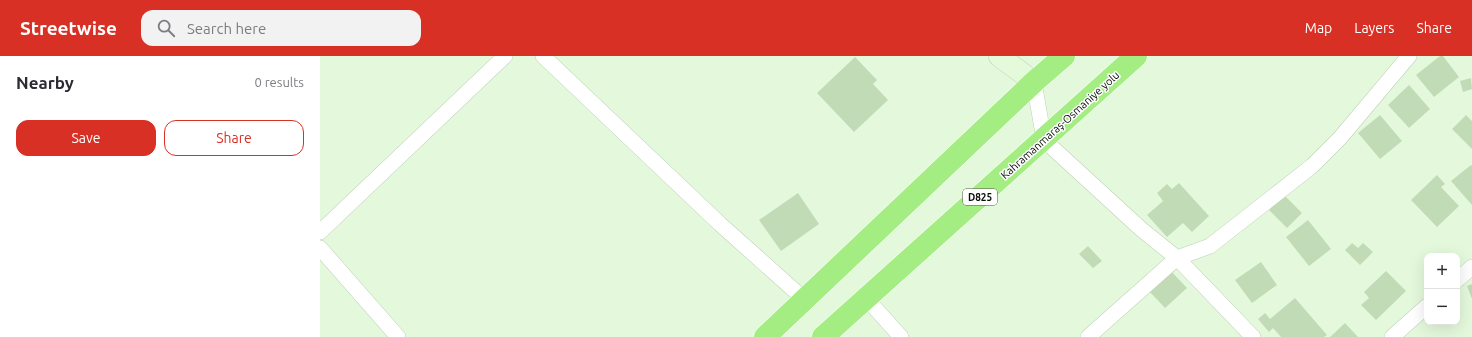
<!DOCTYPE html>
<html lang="en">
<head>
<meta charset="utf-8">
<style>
  body { margin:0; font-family:Ubuntu,sans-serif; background:#f2f2f3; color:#2b2b33 }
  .controls { position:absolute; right:12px; bottom:12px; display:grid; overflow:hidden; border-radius:8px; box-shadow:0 4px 16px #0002 }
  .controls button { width:36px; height:36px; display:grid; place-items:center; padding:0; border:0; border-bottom:1px solid #e1e1e2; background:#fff; color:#2b2b33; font:20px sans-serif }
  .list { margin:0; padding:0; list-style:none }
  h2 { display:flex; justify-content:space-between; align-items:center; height:52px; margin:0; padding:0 16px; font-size:17px }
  h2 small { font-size:13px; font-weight:400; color:#7c7c81 }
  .actions { display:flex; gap:8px; padding:12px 16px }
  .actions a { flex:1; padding:9px 0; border:1px solid #d93025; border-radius:12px; text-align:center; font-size:14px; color:#d93025 }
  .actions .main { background:#d93025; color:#fff }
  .icon { flex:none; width:22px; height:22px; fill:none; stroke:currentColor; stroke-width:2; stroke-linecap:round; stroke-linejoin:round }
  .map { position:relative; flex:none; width:1152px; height:281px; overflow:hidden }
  header { display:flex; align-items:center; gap:24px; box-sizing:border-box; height:56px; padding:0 20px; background:#d93025; color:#fff }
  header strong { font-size:19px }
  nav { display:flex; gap:22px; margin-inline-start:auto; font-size:14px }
  .search { width:280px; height:36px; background:#f2f2f3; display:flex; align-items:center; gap:10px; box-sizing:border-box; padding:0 14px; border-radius:12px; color:#7c7c81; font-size:15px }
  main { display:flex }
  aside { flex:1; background:#fff }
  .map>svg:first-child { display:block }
  .building { fill:#c2dbb7 }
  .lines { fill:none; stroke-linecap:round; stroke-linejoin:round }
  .street-casing { stroke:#bdd1b5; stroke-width:16 }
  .secondary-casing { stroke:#bdd1b5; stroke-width:22 }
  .highway-casing { stroke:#fff; stroke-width:23 }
  .street { stroke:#fff; stroke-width:15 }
  .secondary { stroke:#e4fada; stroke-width:21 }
  .highway { stroke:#a4ed82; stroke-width:22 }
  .labels { text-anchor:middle; stroke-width:3; stroke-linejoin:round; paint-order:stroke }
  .shield { fill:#fff; stroke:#515650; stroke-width:1 }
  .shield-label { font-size:10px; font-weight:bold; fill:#070e05 }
  .street-label { font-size:11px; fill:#070e05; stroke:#fff }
</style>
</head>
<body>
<header>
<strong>Streetwise</strong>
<div class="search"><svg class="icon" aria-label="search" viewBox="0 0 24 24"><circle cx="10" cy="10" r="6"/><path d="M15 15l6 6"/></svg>Search here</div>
<nav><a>Map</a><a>Layers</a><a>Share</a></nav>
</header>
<main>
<aside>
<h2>Nearby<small>0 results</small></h2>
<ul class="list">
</ul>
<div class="actions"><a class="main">Save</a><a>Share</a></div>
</aside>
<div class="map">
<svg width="1152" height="281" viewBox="0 0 1152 281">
  <rect width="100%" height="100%" fill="#e4f9dc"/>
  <path class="building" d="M1120,0H1123L1139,21L1114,41L1096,19Z
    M535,1L557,24L553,28L568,44L534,76L497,37Z
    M1151,22L1152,33L1143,36L1140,25Z
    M1089,29L1110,53L1089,72L1068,49Z
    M1060,59L1082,85L1060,103L1038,77Z
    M1146,59L1152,65V93L1132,73Z
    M1151,109L1152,110V149L1131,125Z
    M1117,119L1125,128L1121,131L1139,150L1117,171L1091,144Z
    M859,127L889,160L872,176L863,167L847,181L827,159L843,145L837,137L847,128L852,133Z
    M478,137L499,168L461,195L439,164Z
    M964,139L982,157L967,172L949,154Z
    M988,164L1011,193L989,210L966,181Z
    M1032,187L1038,192L1043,187L1053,196L1040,209L1025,194Z
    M768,190L782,205L773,212L759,198Z
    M941,206L957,229L932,247L915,224Z
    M850,214L867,232L845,252L828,234Z
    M1066,215L1086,235L1056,264L1041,249L1049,242L1044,236Z
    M1152,228V243L1147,230Z
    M975,242L1007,279L1004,281H961L953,272L949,276L938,263L945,257L950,263Z
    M1025,267L1038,281H1010Z"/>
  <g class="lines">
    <g class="street-casing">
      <path id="street" d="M223,0L400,168L485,244
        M714,26L724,84L821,173L857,202L933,281
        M0,176L185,0
        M0,192L78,281
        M1137,224L1152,211
        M546,242L581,281
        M768,281L857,202L890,190L992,110L1020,82L1089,0
        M1072,281L1107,250"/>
    </g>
    <g class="secondary-casing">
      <path id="secondary" d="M679,0L714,26"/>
    </g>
    <g class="highway-casing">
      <path id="highway" d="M445,281L714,26L744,0
        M503,281L816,0"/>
    </g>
    <use href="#street" class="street"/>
    <use href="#secondary" class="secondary"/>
    <use href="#highway" class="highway"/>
  </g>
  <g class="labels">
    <rect class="shield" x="643" y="133" width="34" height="16" rx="3"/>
    <g class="shield-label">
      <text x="660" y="145">D825</text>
    </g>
    <g class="street-label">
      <text transform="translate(740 69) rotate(-42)" y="4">Kahramanmaraş-Osmaniye yolu</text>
    </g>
  </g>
</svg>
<div class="controls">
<button>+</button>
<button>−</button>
</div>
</div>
</main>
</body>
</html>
